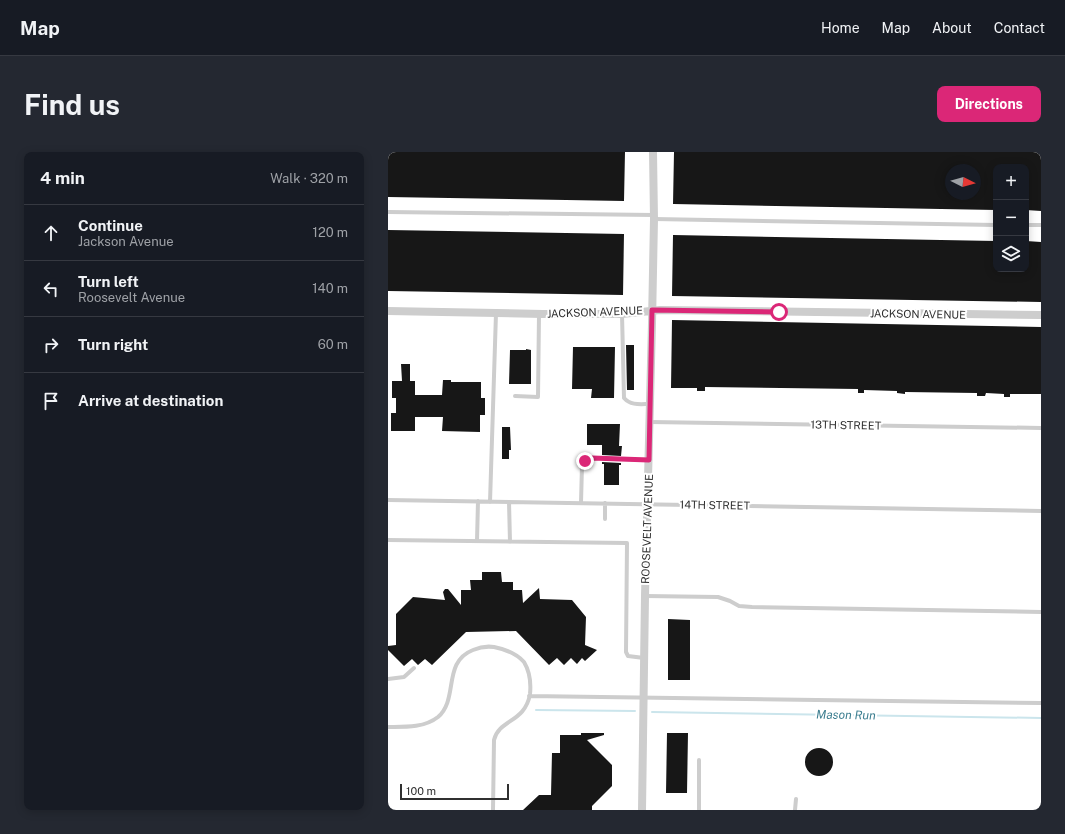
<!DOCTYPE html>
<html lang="en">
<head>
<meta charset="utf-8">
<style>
  body { margin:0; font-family:"Public Sans",sans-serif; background:#242831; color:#f1f3f6 }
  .controls { position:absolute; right:12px; top:12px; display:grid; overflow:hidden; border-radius:8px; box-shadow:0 2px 10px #0003 }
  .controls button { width:36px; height:36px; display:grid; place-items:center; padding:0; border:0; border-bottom:1px solid #363941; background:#171b24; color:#f1f3f6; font:20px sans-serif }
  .compass { position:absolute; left:557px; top:12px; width:36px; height:36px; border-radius:50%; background:#171b24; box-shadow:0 2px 10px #0003; rotate:96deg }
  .scale { position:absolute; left:12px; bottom:10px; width:109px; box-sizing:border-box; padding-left:4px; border:2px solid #303030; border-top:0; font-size:11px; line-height:14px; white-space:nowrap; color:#303030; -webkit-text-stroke:3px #fff; paint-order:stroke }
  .stop { position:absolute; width:12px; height:12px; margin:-9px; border:3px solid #db2777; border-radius:50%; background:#fff }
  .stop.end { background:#db2777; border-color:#fff; box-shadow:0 1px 4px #0008 }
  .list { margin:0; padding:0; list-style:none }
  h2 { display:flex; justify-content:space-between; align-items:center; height:52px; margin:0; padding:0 16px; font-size:17px }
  h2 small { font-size:13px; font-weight:400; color:#9ea1a6 }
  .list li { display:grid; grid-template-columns:26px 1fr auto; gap:12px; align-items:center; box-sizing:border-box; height:56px; padding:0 16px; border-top:1px solid #363941 }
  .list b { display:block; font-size:15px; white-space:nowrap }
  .list p { margin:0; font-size:13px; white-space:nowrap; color:#9ea1a6 }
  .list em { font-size:13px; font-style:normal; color:#9ea1a6 }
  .icon { flex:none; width:22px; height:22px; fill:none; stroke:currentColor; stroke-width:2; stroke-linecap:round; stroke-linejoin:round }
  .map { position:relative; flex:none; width:653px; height:658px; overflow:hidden; border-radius:8px }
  header { display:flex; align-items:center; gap:24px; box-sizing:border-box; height:56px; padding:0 20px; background:#171b24; border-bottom:1px solid #363941 }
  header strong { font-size:19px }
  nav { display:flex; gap:22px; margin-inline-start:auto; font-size:14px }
  .intro { display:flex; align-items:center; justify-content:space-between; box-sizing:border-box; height:96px; padding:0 24px }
  h1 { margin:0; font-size:28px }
  .button { padding:10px 18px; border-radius:8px; background:#db2777; color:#fff; font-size:14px; font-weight:700 }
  main { display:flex; gap:24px; padding:0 24px }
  aside { flex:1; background:#171b24; border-radius:8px; box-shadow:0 2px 10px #0003 }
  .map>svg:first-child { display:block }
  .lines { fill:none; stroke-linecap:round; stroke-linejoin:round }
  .stream { stroke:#cbe5ec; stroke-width:2 }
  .building { fill:#171717; fill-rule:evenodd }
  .service { stroke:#cdcdcd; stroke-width:4 }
  .minor { stroke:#cdcdcd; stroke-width:8 }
  .route { stroke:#db2777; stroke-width:5 }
  .labels { text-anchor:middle; stroke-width:4; stroke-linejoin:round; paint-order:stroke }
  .street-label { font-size:11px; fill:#303030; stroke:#fff }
  .water-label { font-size:12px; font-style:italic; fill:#3e7f91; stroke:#fff }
</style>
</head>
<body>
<header>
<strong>Map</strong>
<nav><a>Home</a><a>Map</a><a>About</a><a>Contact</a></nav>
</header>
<div class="intro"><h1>Find us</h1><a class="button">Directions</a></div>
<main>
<aside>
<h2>4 min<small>Walk · 320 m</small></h2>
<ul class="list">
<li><svg class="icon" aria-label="ahead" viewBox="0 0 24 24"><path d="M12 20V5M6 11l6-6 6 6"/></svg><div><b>Continue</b><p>Jackson Avenue</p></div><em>120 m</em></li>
<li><svg class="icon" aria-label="left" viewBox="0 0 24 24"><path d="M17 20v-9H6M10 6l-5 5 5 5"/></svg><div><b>Turn left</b><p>Roosevelt Avenue</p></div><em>140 m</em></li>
<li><svg class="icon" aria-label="right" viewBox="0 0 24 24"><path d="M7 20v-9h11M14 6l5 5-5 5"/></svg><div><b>Turn right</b></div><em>60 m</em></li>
<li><svg class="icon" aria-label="arrive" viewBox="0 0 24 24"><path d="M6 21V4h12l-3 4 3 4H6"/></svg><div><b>Arrive at destination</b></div></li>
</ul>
</aside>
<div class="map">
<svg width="653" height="658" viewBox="0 0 653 658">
  <rect width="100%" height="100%" fill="#fff"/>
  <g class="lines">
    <path class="stream" d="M148,558L247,559
      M264,560L653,566"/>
  </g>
  <path class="building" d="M0,0H237L236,49L0,45Z
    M286,0H653V59L638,58V15H608V58L285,52ZM563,18H587V42H563Z
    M0,78L236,82L235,143L0,139Z
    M285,83L608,89V117H638V89L653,90V150L284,144Z
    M284,168L653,175V242H622V245H616V242L598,241L597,244H589V241L517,240V242L509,241V239L476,238V241H470V237L317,235V239H309V236H283Z
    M238,193H246V238H239Z
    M185,195H227L226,246H203L204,237H184Z
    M138,197L143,198V232H121L122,198H138Z
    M13,212H22V229H27V243H54L55,228H63V230H93V246H97V263H92V280L54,279L55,265H27V279H3V261H8V246H4V229H14Z
    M199,272H232L231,294H234L233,304L214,303V293H199Z
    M114,275H122L123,298H121V307H114Z
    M214,310L233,311V313H231V333H216V312H214Z
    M94,420H113L114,430H125V438H134L135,451L151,436L152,447L184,448L198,465L197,493L209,498L197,509L194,506L189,512L183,506L176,513L169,506L161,513L128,479L78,480L44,513L37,507L30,513L24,507L16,514L0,498V494L8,493V462L25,445L57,448L55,440L57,437H60L73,453V438H83L82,428H94Z
    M280,467L302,468V528H280Z
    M193,581H216V583L199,588L224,613V634L204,654V658H135L151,643H163L164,601H172V583H193Z
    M279,581H300L299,641H278Z
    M417 610a14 14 0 1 1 28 0a14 14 0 1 1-28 0Z"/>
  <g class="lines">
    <path class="service" d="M0,60L266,63
      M266,67L608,73
      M638,73H653
      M234,162L236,246C243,254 253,252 262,252
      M127,244L150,245L151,162
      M262,270L653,276
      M0,348L653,359
      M102,350L108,161
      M121,350L122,390
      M193,351L194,313L197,309L205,306L261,308
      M217,367V351
      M0,388L239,391L238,500L240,504L256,506
      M89,389L90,349
      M257,444L330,445L342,449L351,454L364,455L653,460
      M0,527L16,525L26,516
      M141,544L653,551
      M0,575C17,575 36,576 50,565C71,547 54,510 85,498C92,495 99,494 106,495C116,497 129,502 136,510C142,520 143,532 142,542C137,571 111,567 106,588L105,658
      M311,608V658
      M407,658L408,647"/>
    <path class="minor" d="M0,159L155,162H234L272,158L653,163
      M254,658L257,444L264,171L266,67L265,0"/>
  </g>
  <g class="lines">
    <path class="route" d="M197,309L204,306L261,308L264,158L391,160"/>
  </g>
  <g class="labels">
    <g class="street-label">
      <text transform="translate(207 160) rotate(-2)" y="4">JACKSON AVENUE</text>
      <text transform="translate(530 162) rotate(1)" y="4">JACKSON AVENUE</text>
      <text transform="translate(458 273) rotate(1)" y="4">13TH STREET</text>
      <text transform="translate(327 353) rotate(1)" y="4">14TH STREET</text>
      <text transform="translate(259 377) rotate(-88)" y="4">ROOSEVELT AVENUE</text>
    </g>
    <g class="water-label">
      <text transform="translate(458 563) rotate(1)" y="4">Mason Run</text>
    </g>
  </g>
</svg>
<div class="controls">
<button>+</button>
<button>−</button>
<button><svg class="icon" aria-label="layers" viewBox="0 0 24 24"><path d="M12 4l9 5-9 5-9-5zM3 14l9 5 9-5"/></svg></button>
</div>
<svg class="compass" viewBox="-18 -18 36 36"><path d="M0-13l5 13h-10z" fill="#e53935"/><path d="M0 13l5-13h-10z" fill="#9ea1a6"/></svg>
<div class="scale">100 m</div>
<div class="stop" style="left:391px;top:160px"></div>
<div class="stop end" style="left:197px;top:309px"></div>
</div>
</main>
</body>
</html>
